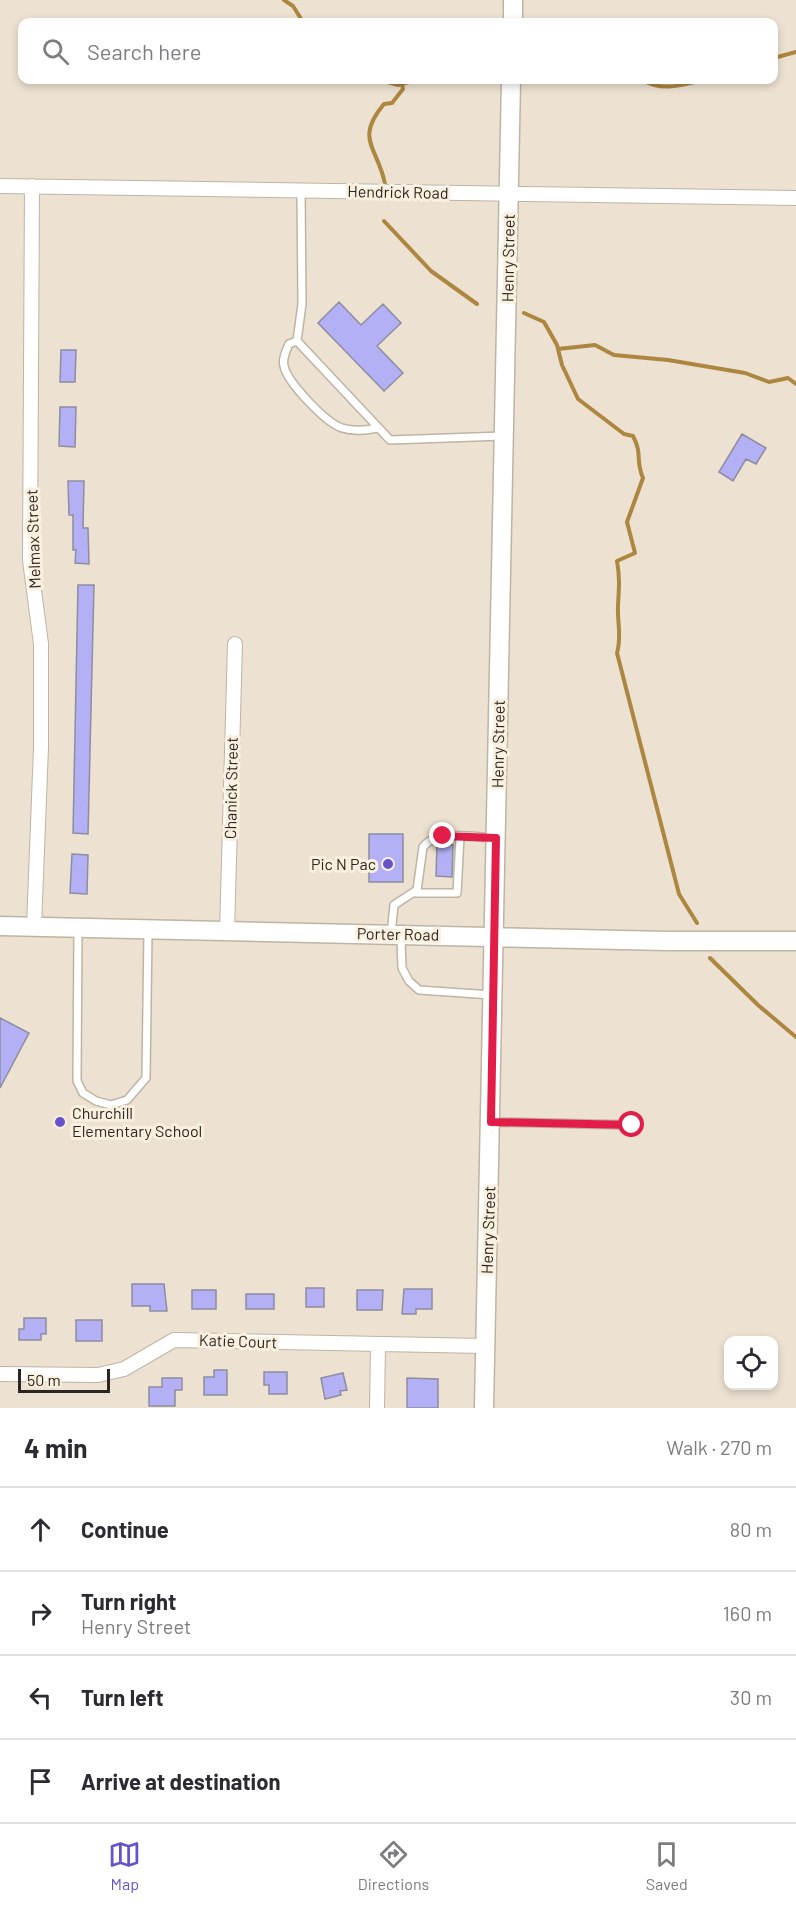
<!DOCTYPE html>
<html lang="en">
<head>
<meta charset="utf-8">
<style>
  body { margin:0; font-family:Barlow,sans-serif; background:#f2f2f3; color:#2b2b33 }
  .controls { position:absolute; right:18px; bottom:18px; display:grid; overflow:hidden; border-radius:12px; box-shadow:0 3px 9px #0003 }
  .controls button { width:54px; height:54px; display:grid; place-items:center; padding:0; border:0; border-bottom:2px solid #e1e1e2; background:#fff; color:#2b2b33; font:30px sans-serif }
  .scale { position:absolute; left:18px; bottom:15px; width:92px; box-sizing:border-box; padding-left:6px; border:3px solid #2a2620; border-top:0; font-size:16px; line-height:21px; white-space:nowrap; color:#2a2620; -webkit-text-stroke:4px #faf0df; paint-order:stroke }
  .stop { position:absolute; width:18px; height:18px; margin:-14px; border:4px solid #e11d48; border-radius:50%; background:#fff }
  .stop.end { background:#e11d48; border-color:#fff; box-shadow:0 2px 6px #0008 }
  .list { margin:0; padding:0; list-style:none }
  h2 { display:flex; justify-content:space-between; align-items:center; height:78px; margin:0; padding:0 24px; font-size:26px }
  h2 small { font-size:20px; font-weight:400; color:#7c7c81 }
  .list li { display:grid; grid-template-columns:39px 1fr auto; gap:18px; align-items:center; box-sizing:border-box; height:84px; padding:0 24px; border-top:2px solid #e1e1e2 }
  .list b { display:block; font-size:22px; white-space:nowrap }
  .list p { margin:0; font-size:20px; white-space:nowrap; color:#7c7c81 }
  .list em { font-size:20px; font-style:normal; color:#7c7c81 }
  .icon { flex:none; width:33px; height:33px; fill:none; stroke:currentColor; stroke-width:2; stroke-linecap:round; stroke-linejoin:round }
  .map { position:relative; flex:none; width:796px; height:1408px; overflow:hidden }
  .search { position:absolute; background:#fff; box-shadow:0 3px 9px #0003; left:18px; right:18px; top:18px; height:66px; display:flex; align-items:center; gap:15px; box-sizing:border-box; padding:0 21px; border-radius:12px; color:#7c7c81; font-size:22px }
  .sheet { height:414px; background:#fff }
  nav { display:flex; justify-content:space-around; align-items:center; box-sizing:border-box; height:84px; border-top:2px solid #e1e1e2; background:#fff; font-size:16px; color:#7c7c81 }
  nav a { display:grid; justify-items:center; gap:3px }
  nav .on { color:#6653cc }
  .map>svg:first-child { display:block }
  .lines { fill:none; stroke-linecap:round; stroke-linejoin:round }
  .stream { stroke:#ad8640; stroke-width:4 }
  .building { fill:#b3b0f6; stroke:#8d8d9e; stroke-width:1.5 }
  .lane-casing { stroke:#beb4a4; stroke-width:10 }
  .street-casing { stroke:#beb4a4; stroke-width:16 }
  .secondary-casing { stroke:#beb4a4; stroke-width:21 }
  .lane { stroke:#fff; stroke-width:7 }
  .street { stroke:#fff; stroke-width:14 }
  .secondary { stroke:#fff; stroke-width:18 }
  .route { stroke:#e11d48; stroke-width:8 }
  .poi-dot { fill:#6653cc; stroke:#faf0df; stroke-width:2 }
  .labels { text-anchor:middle; stroke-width:6; stroke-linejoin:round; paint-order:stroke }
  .street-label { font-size:16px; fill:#2a2620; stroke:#faf0df }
  .poi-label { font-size:16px; fill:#2a2620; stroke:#faf0df; text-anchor:end }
</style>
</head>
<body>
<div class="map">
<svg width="796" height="1408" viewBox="0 0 796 1408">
  <rect width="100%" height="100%" fill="#ede2d2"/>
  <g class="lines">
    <path class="stream" d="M284,0L293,6L303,22
      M774,58L796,52
      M381,80L398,85L416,80
      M643,80C662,92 682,85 703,80
      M385,184C378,147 354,140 384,104L392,103L403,89L402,84
      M384,221L431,271L477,304
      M524,313L544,322L557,345L562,365L578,399L624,434L633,436C643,455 635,460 643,478L627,522L635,553L617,561C620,577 619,589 618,605C617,622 622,636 617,653L679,894L697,923
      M558,349L595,345L614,355L668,360L745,373L769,382L788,378L796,384
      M710,958L758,1005L796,1037"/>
  </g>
  <path class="building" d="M339,302L361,325L383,304L401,323L377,346L403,373L384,391L318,323Z
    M61,350H76L75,382H60Z
    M60,407H76L75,447L59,446Z
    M742,434L766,448L756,464L746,459L733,481L719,472Z
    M68,481H84L83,528H88L89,564L75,563L76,550H73V515H69Z
    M78,585H94L88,834L73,833Z
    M369,834H403V882H369Z
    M437,844L453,845L452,877L436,876Z
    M72,854L88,855L87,894L70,893Z
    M0,1018L29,1033L0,1088Z
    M132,1284H164L167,1311H150V1306H132Z
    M306,1288H324V1307H306Z
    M404,1289H432V1309H416V1314H402Z
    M192,1290H216V1309H192Z
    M357,1290H383L382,1310H357Z
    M246,1294H274V1309H246Z
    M24,1318H46V1334H41V1340H19V1329H24Z
    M76,1320H102V1341H76Z
    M214,1370H227V1395H204V1377H214Z
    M264,1372H287V1394H269V1385H264Z
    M343,1373L347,1390L340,1391L341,1395L325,1399L321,1378Z
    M162,1378H182V1390H175V1406H149V1387H162Z
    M407,1378L438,1379V1408H407Z"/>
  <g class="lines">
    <g class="lane-casing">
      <path id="lane" d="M301,191L302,304L297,341L390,440L503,436
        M297,341L289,344C286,351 282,359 284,366C287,382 326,423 342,428C355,432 366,430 379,428
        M416,893H457L460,837
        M78,928L77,1081L83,1093L96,1101L111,1105L127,1100L146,1078L148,931
        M391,934L394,905L417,890L423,847C436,829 474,837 494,838
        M401,937L402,968L409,981L419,990L492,995
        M491,1122L632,1125"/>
    </g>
    <g class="street-casing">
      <path id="street" d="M0,186L796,198
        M32,186L30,560L41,644V747L34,927
        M227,932L235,644
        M0,1374L98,1375L124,1369L174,1340L484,1346
        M377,1408L378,1345"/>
    </g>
    <g class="secondary-casing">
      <path id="secondary" d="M513,22V0
        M0,926L667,941H796
        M484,1408L511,80"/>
    </g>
    <use href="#lane" class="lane"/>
    <use href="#street" class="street"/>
    <use href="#secondary" class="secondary"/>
  </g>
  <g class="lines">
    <path class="route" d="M443,836L496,838L491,1122L632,1125"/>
  </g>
  <g class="poi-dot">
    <circle cx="388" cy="864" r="6"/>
    <circle cx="60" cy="1122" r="6"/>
  </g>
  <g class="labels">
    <g class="street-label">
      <text transform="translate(398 192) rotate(1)" y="6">Hendrick Road</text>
      <text transform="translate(508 258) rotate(-89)" y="6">Henry Street</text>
      <text transform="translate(33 539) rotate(-92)" y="6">Melmax Street</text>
      <text transform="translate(498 744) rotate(-89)" y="6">Henry Street</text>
      <text transform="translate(231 788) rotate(-89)" y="6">Chanick Street</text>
      <text transform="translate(398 934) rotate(1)" y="6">Porter Road</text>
      <text transform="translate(488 1230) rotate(-88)" y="6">Henry Street</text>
      <text transform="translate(238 1341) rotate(2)" y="6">Katie Court</text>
    </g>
    <g class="poi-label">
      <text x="376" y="870">Pic N Pac</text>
      <text x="72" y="1119" text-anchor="start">Churchill<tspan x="72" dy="18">Elementary School</tspan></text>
    </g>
  </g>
</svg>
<div class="controls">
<button><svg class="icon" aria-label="locate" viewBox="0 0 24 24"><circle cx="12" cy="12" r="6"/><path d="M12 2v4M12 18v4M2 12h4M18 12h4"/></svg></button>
</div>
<div class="scale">50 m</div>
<div class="stop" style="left:632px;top:1125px"></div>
<div class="stop end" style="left:443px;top:836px"></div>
<div class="search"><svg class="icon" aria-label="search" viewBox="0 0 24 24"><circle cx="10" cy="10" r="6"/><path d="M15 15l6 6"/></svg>Search here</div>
</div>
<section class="sheet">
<h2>4 min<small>Walk · 270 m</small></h2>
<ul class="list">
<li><svg class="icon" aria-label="ahead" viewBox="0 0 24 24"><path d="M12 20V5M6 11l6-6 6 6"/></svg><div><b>Continue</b></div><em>80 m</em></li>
<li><svg class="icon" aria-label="right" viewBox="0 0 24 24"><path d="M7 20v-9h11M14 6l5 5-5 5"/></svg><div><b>Turn right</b><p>Henry Street</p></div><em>160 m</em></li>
<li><svg class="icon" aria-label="left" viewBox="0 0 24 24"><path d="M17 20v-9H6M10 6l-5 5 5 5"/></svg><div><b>Turn left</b></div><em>30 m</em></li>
<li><svg class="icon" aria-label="arrive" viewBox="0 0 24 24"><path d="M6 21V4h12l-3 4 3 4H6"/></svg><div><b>Arrive at destination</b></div></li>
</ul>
</section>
<nav>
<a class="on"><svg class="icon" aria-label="map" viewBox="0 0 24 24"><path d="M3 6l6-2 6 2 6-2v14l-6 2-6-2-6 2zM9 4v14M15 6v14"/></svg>Map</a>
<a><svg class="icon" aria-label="directions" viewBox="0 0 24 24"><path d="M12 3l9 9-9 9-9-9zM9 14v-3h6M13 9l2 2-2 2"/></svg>Directions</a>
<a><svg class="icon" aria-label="saved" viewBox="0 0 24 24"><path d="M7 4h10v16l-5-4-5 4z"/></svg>Saved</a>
</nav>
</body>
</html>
